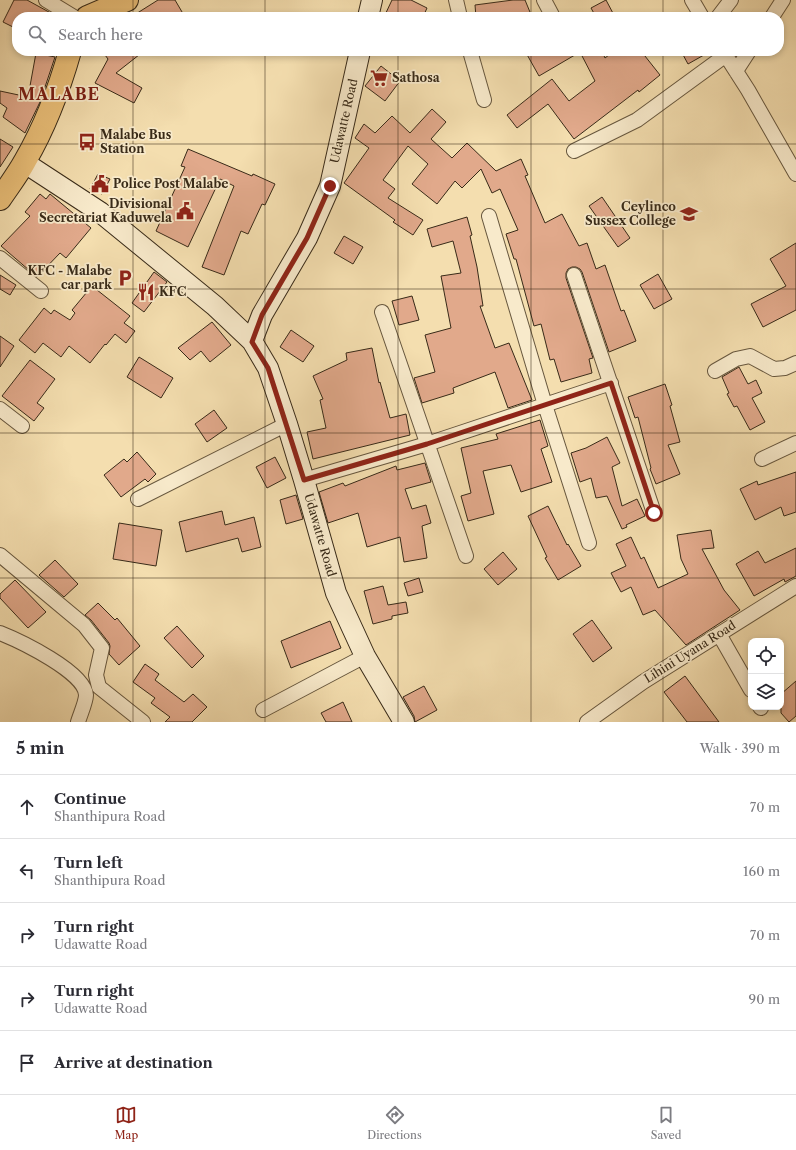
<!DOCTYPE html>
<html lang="en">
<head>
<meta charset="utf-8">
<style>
  body { margin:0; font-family:"Libre Caslon Text",serif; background:#f7f7f7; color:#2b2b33 }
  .controls { position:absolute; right:12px; bottom:12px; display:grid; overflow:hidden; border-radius:8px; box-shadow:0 2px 6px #0003 }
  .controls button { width:36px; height:36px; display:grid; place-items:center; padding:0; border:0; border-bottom:1px solid #e1e1e2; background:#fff; color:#2b2b33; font:20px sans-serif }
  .stop { position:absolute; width:12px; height:12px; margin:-9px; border:3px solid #8f2418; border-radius:50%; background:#fff }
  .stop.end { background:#8f2418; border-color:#fff; box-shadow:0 1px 4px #0008 }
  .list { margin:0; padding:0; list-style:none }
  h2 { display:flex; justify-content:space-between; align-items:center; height:52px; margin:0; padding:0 16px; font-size:17px }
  h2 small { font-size:13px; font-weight:400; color:#7c7c81 }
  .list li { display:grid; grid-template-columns:26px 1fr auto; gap:12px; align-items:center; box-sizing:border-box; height:64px; padding:0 16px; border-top:1px solid #e1e1e2 }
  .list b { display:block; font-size:15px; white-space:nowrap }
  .list p { margin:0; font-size:13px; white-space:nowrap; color:#7c7c81 }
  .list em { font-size:13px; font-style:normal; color:#7c7c81 }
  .icon { flex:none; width:22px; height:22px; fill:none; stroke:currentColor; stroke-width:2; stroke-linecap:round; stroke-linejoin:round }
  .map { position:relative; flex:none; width:796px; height:722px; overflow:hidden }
  .search { position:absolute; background:#fff; box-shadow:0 2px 6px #0003; left:12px; right:12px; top:12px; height:44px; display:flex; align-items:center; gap:10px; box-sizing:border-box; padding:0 14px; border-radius:16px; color:#7c7c81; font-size:15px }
  .sheet { height:372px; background:#fff }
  nav { display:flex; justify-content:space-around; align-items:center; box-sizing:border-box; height:56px; border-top:1px solid #e1e1e2; background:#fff; font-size:11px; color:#7c7c81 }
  nav a { display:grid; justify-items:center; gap:2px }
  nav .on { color:#8f2418 }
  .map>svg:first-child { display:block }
  .building { fill:#e1a98b; stroke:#382a18 }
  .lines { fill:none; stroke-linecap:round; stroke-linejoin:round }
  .street-casing { stroke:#67573e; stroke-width:16 }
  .secondary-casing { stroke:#382a18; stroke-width:22 }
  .primary-casing { stroke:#382a18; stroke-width:24 }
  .street { stroke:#f8eacb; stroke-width:14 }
  .secondary { stroke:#f8eacb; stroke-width:20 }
  .primary { stroke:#eabf78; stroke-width:22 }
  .route { stroke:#8f2418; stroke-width:5 }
  .grid { fill:none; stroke:#382a18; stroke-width:1; stroke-opacity:0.55 }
  .labels { text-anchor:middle; stroke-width:3.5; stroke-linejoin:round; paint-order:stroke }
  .poi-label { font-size:12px; font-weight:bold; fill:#382a18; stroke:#f8eacb; text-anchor:start }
  .street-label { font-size:12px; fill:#382a18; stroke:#f8eacb }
  .district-label { font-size:16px; font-weight:bold; letter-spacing:1px; fill:#7a1f14; stroke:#f8eacb }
</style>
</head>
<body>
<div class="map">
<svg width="796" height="722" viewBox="0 0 796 722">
  <rect width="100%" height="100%" fill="#f4deaf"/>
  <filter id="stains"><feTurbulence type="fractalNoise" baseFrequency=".005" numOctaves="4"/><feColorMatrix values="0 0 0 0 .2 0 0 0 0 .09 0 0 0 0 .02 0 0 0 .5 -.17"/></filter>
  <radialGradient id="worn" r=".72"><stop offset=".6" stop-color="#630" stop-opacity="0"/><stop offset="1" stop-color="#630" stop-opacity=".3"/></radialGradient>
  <path class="building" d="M14,0H27L58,17H17V29L3,22Z
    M158,0H175L185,17H131Z
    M392,0H411L427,8L423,17H384Z
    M513,0H525L532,17H476L475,5Z
    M606,0L615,17H596L591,8Z
    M102,51H144L116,73L142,88L134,103L95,83L108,59Z
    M525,51H602L605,58L614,51H641L660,75L639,92L638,90L574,139L548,104L517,128L507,115L552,79L569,101L595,81L580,52L539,76Z
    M681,51H711L688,64Z
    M36,53L55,57L40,102L25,133L3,117L7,108L0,103V91L28,97Z
    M381,66L400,81L385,101L365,86Z
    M432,109L446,122L431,139L452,158L467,143L496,171L521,159L528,175L525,176L545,223L562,214L579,246L587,243L596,269L605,265L621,311L624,310L636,341L609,352L582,272L580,269L576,267H572L568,269L566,273V278L593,358L589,359L592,373L561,382L554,359L550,360L541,324L534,326L516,259H514L506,234L518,230L500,189L492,193L481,169L462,188L455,181L437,204L412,184L428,164L408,146L383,180L395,189L388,198L423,220L413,235L393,222L395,220L344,183L369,148L355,138L364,124L375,133L392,116L410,133Z
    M0,139L13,147L0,167Z
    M188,149L252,176L253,174L275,184L265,205L262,204L248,234L241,231L224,275L202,267L234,186L220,179L188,247L156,231L185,167L181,166Z
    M98,174L110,179L102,194L90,189Z
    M40,194L46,199L50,194L91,228L66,258L60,253L37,277L1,246L30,216L25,212Z
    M602,197L630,238L618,247L589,206Z
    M467,217L472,235L470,236L477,267L483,306H480L495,348L509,343L532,400L508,408L495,372L453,388L454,393L422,403L414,378L435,372L425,335L451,328L441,276L461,273L453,241L432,247L427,229Z
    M344,236L363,247L353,264L334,253Z
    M796,243V310L763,327L751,304L786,286L770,259Z
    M154,272L167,282L144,312L132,303Z
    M658,274L672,299L654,309L640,285Z
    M0,275L16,285L10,295L0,289Z
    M92,286L130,316L124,323L135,331L126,343L115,334L106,345L105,344L90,363L69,346L61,357L43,343L35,353L19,340L44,308L51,314L54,310L70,320L75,313L72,310Z
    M412,296L419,320L399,325L392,301Z
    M212,322L231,345L210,362L201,351L190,360L178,348Z
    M291,330L314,346L303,362L280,347Z
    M0,336L14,346L0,367Z
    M372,348L379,383L380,382L390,418L406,414L410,435L313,459L307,432L326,428L320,400L323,399L313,376L347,360L346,353Z
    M139,357L173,378L161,398L127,377Z
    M30,360L55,379L37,403L44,408L34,421L2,396Z
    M739,367L748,384L756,380L762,393L752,398L765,422L750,430L737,406L734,407L727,394L729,393L722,377Z
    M665,384L672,405L670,406L680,442L668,445L680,474L656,484L650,469L651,468L638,417L635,418L628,397Z
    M214,410L227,428L207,442L195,424Z
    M540,420L548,446L541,449L552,482L521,492L511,465L483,471L494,514L468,521L461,496L471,493L461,448L498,439L496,434Z
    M607,437L620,463L612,467L622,506L637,499L645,516L626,525L627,527L622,529L607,496L596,498L591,478L580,482L571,453L586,448Z
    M137,452L156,474L148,482L145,479L121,497L104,475L124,459L127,462Z
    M275,457L286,478L267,488L256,467Z
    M425,463L431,482L405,489L412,509L426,505L431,523L422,526L427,558L404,562L400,537L367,547L358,513L328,523L319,492L343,483L345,486L396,466L397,470Z
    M796,472V512L784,516L781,507L755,520L740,489L757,481L758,485Z
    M296,495L303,519L286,524L280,500Z
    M548,506L567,545L568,544L581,566L558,580L545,558L547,557L528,516Z
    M222,511L225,525L254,517L261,547L242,552L238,538L186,552L179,522Z
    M119,523L162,530L156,566L113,559Z
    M711,530L714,548L702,549L724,590L740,610L686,645L655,610L643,615L631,587L621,592L611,573L626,566L616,544L631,537L641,559L644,557L658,588L688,574L681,559L677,535Z
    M796,548V576L785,582L784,579L754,596L736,564L758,551L765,563Z
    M503,552L517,569L498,585L484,569Z
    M55,560L78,584L64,597L39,575Z
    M419,578L423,592L408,596L404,583Z
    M15,580L46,612L28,628L0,598V594Z
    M383,586L388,605L406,602L408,613L392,616V619L373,624L364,591Z
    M98,603L115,620L117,618L140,646L119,665L109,654L110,646L109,643L91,620L85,615Z
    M592,620L612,648L593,662L573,634Z
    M330,621L341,648L291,668L281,641Z
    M177,626L204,656L192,668L164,638Z
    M145,664L159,674L155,680L184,702L193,694L207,707L192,722H165L170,717L151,703L155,698L133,682Z
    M685,676L719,722H687L664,692Z
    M796,681V716L789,722L781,713V694Z
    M424,686L437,710L415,722L414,716L403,697Z
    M343,702L352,722H326L321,713Z"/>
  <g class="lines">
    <g class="street-casing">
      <path id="street" d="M46,0L74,17
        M456,0L460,17
        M544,0L553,17
        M692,0L702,17
        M718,17L731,0
        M772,17L783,0
        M470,51L484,100
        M723,51L748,90L796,174
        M736,71L749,51
        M574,151L637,120L726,55
        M489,216L545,405L589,543
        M0,258L41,291
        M574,275L654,513
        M382,312L466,556
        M715,371L736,359L750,356L774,369L785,368L796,363
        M0,409L22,426
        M762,459L796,443
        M304,480L427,444L611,383
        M138,499L287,424
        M0,555L84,625L102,648L96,675L99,687L143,722
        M0,633C20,641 85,672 86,695C86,702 80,715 78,722
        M719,634L751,690
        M760,707L761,708
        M263,710L365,656
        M587,722L643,682L796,586"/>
    </g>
    <g class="secondary-casing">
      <path id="secondary" d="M368,17L372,0
        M25,163L100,212L215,306L252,341L268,368L287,424L304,480L336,593L365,656L404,722
        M252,341L262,315L307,238L330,186L360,51"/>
    </g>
    <g class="primary-casing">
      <path id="primary" d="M87,17L127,0
        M0,199C8,187 18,174 25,161C46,125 59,90 70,51"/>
    </g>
    <use href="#street" class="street"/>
    <use href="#secondary" class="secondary"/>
    <use href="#primary" class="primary"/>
  </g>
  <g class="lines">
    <path class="route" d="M330,186L307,238L262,315L252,342L268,368L304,480L427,444L611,383L654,513"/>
  </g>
  <path class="grid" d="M133,0V17M265,0V17M398,0V17M531,0V17M663,0V17M133,51V722M265,51V722M398,51V722M531,51V722M663,51V722M0,144H796M0,289H796M0,433H796M0,578H796"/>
  <defs>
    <g id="supermarket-bare" transform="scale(1.38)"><path d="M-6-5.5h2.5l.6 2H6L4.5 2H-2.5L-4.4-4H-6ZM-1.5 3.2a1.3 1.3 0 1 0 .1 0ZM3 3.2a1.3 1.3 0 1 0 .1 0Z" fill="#8f2418" stroke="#f8eacb" stroke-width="2.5" paint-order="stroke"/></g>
    <g id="bus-bare" transform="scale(1.38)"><path d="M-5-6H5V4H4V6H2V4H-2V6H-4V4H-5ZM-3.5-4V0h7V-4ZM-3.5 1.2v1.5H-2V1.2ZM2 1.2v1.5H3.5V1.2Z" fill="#8f2418" stroke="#f8eacb" stroke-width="2.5" paint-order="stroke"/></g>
    <g id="civic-bare" transform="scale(1.38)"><path d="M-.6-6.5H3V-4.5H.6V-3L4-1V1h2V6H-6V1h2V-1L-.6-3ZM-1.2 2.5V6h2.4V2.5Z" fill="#8f2418" stroke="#f8eacb" stroke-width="2.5" paint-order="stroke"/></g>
    <g id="school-bare" transform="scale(1.38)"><path d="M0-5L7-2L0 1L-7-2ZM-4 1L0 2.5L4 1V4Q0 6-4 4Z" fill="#8f2418" stroke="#f8eacb" stroke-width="2.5" paint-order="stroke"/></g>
    <g id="parking-bare" transform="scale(1.38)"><path d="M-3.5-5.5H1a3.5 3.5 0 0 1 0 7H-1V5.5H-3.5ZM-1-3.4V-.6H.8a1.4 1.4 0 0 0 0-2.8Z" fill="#8f2418" stroke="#f8eacb" stroke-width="2.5" paint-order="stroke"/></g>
    <g id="restaurant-bare" transform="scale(1.38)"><path d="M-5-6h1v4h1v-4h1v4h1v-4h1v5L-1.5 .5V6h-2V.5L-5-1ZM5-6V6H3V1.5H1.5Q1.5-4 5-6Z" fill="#8f2418" stroke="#f8eacb" stroke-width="2.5" paint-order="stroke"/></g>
  </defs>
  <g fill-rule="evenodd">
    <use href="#supermarket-bare" x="379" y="78"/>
    <use href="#bus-bare" x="87" y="142"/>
    <use href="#civic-bare" x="100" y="184"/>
    <use href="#civic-bare" x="185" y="211"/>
    <use href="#school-bare" x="689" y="214"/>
    <use href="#parking-bare" x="125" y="278"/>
    <use href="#restaurant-bare" x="146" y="292"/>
  </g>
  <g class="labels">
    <g class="poi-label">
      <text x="392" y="82">Sathosa</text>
      <text x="100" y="139">Malabe Bus<tspan x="100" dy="14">Station</tspan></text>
      <text x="113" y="188">Police Post Malabe</text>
      <text x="172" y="208" text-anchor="end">Divisional<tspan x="172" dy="14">Secretariat Kaduwela</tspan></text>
      <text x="676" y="211" text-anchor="end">Ceylinco<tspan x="676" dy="14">Sussex College</tspan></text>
      <text x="112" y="275" text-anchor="end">KFC - Malabe<tspan x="112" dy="14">car park</tspan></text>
      <text x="159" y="296">KFC</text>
    </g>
    <g class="street-label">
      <text transform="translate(344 121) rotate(-77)" y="4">Udawatte Road</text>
      <text transform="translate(320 535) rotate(74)" y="4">Udawatte Road</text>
      <text transform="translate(690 652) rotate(-32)" y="4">Lihini Uyana Road</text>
    </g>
    <g class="district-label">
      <text x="59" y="100">MALABE</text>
    </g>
  </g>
  <rect width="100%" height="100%" filter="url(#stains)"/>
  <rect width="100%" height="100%" fill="url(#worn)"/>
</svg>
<div class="controls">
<button><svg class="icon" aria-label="locate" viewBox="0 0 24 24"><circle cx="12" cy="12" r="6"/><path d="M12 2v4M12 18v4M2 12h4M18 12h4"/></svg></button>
<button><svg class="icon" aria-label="layers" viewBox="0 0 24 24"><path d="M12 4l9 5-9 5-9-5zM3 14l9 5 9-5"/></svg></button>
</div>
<div class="stop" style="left:654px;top:513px"></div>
<div class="stop end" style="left:330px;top:186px"></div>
<div class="search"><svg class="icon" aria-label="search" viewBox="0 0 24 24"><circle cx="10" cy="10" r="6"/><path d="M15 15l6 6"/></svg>Search here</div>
</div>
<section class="sheet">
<h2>5 min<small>Walk · 390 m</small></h2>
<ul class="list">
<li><svg class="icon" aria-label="ahead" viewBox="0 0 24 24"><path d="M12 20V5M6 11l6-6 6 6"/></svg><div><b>Continue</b><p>Shanthipura Road</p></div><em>70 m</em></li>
<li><svg class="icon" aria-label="left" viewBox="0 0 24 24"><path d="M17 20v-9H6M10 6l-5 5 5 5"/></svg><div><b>Turn left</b><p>Shanthipura Road</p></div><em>160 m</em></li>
<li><svg class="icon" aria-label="right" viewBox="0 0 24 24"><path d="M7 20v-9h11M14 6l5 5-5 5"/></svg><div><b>Turn right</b><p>Udawatte Road</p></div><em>70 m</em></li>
<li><svg class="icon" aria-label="right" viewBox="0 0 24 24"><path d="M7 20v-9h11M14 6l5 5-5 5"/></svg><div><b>Turn right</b><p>Udawatte Road</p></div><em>90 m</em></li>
<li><svg class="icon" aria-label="arrive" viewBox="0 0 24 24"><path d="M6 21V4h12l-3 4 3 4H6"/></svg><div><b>Arrive at destination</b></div></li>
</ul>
</section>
<nav>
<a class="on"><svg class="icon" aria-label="map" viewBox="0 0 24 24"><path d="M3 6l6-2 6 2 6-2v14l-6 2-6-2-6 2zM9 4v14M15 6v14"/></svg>Map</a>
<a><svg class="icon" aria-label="directions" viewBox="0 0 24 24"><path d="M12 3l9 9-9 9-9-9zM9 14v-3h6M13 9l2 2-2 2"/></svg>Directions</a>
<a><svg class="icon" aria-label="saved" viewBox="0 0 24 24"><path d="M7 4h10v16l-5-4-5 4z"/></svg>Saved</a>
</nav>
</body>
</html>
